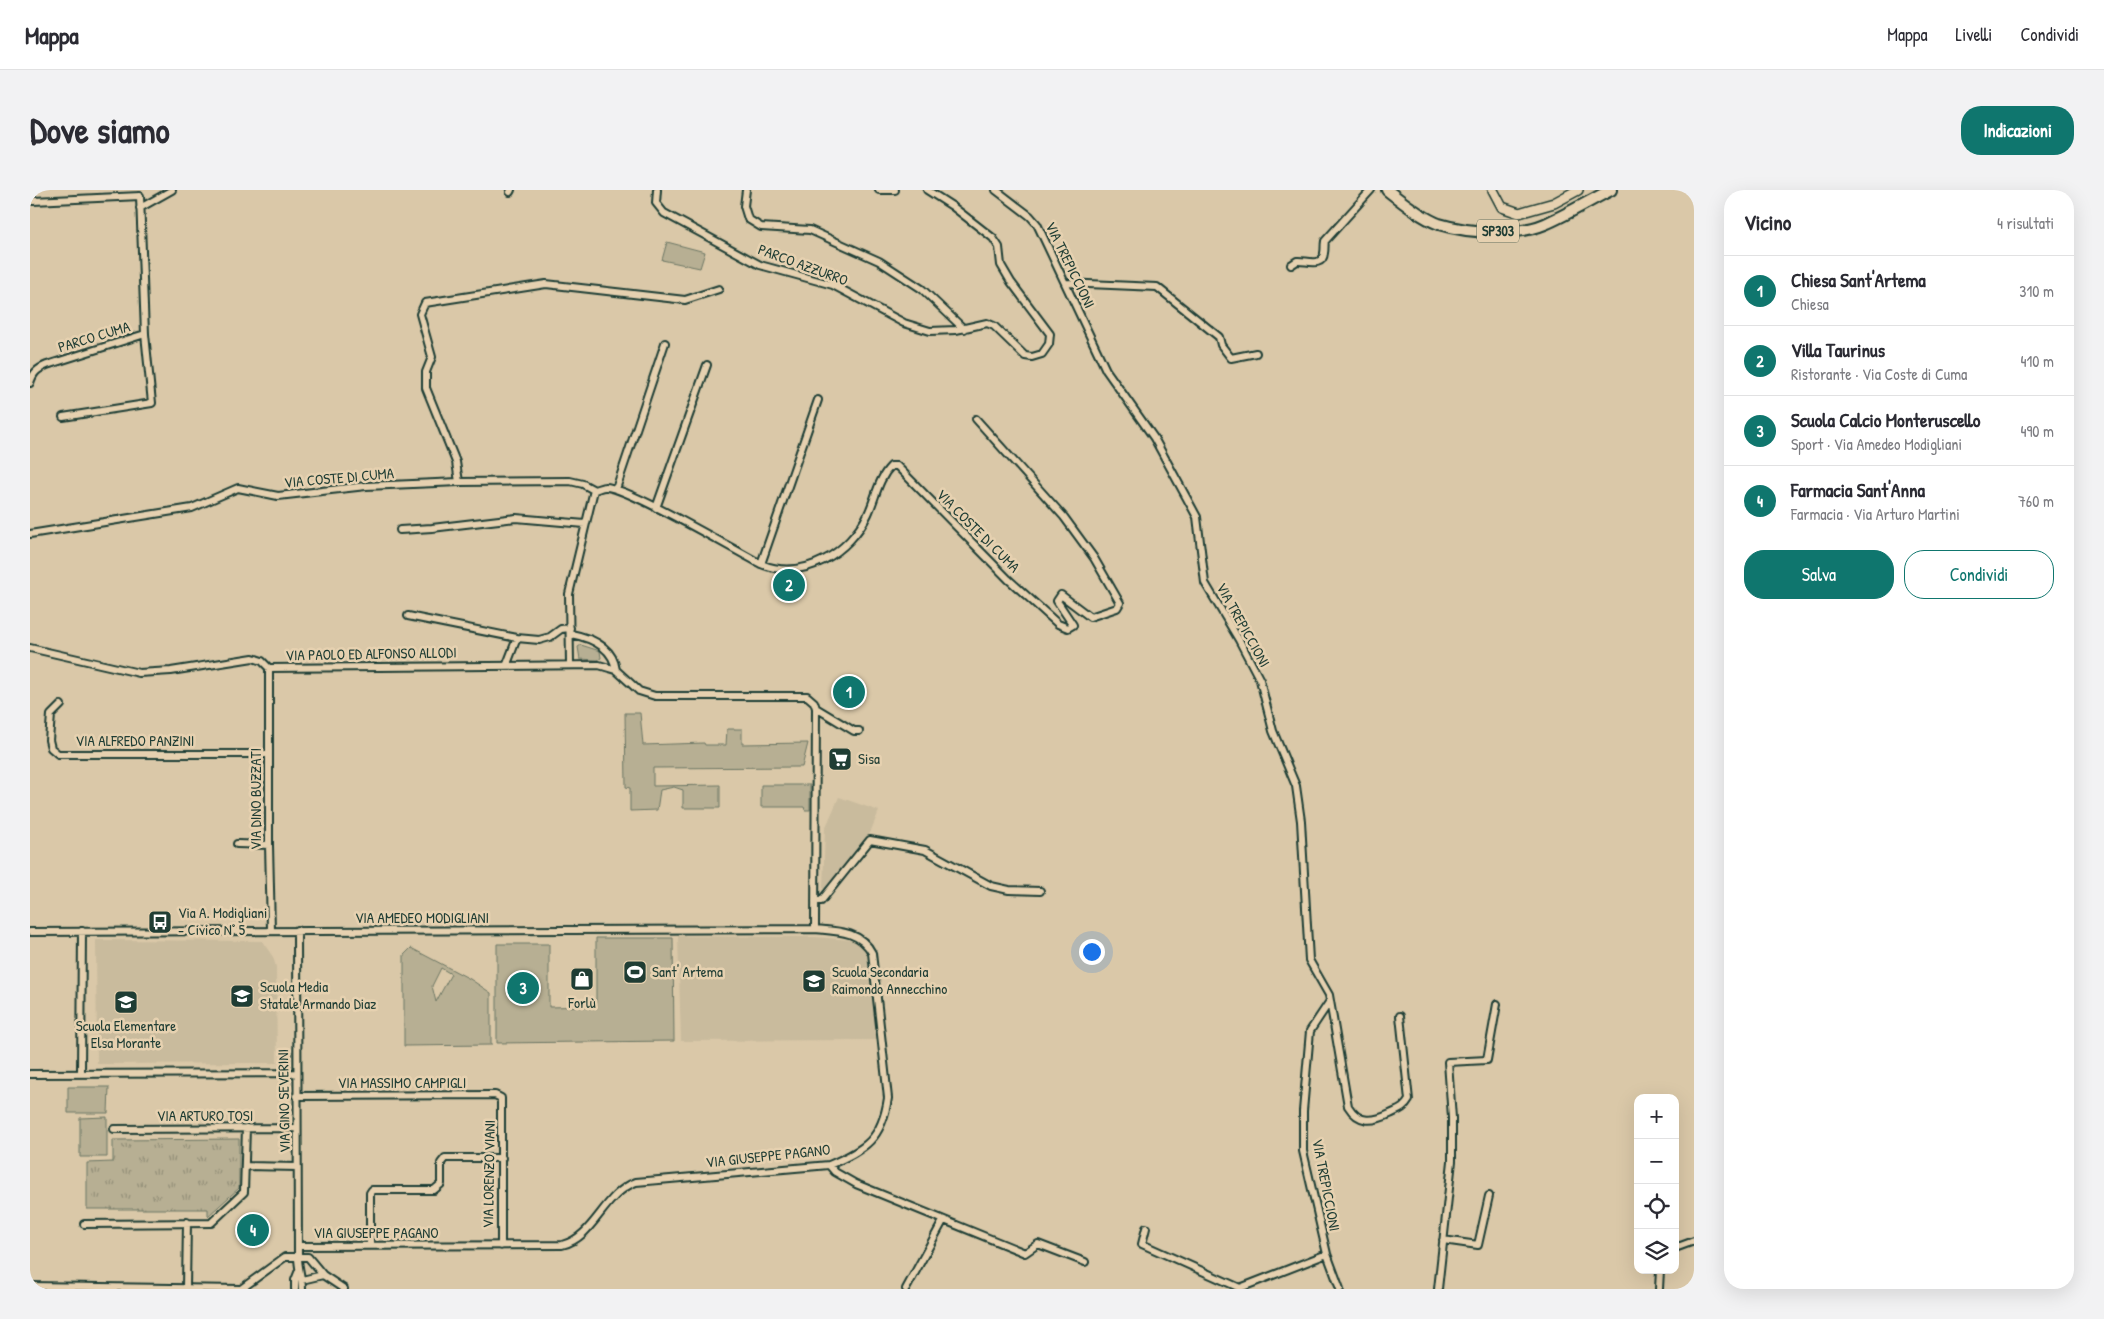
<!DOCTYPE html>
<html lang="it">
<head>
<meta charset="utf-8">
<style>
  body { margin:0; font-family:"Patrick Hand",sans-serif; background:#f2f2f3; color:#2b2b33 }
  .controls { position:absolute; right:15px; bottom:15px; display:grid; overflow:hidden; border-radius:10px; box-shadow:0 5px 20px #0002 }
  .controls button { width:45px; height:45px; display:grid; place-items:center; padding:0; border:0; border-bottom:1px solid #e1e1e2; background:#fff; color:#2b2b33; font:25px sans-serif }
  .you { position:absolute; left:1061px; top:761px; width:18px; height:18px; margin:-12px; border:4px solid #fff; border-radius:50%; background:#1a73e8; box-shadow:0 0 0 8px #1a73e833 }
  .badge { display:grid; place-items:center; width:32px; height:32px; border-radius:50%; background:#0f766e; color:#fff; font-size:16px; font-weight:700 }
  .pin { position:absolute; translate:-50% -50%; border:2px solid #fff; box-shadow:0 1px 5px #0006 }
  .list { margin:0; padding:0; list-style:none }
  h2 { display:flex; justify-content:space-between; align-items:center; height:65px; margin:0; padding:0 20px; font-size:21px }
  h2 small { font-size:16px; font-weight:400; color:#7c7c81 }
  .list li { display:grid; grid-template-columns:32px 1fr auto; gap:15px; align-items:center; box-sizing:border-box; height:70px; padding:0 20px; border-top:1px solid #e1e1e2 }
  .list b { display:block; font-size:19px; white-space:nowrap }
  .list p { margin:0; font-size:16px; white-space:nowrap; color:#7c7c81 }
  .list em { font-size:16px; font-style:normal; color:#7c7c81 }
  .actions { display:flex; gap:10px; padding:15px 20px }
  .actions a { flex:1; padding:11px 0; border:1px solid #0f766e; border-radius:20px; text-align:center; font-size:18px; color:#0f766e }
  .actions .main { background:#0f766e; color:#fff }
  .icon { flex:none; width:28px; height:28px; fill:none; stroke:currentColor; stroke-width:2; stroke-linecap:round; stroke-linejoin:round }
  .map { position:relative; flex:none; width:1664px; height:1099px; overflow:hidden; border-radius:20px }
  header { display:flex; align-items:center; gap:30px; box-sizing:border-box; height:70px; padding:0 25px; background:#fff; border-bottom:1px solid #e1e1e2 }
  header strong { font-size:24px }
  nav { display:flex; gap:28px; margin-inline-start:auto; font-size:18px }
  .intro { display:flex; align-items:center; justify-content:space-between; box-sizing:border-box; height:120px; padding:0 30px }
  h1 { margin:0; font-size:35px }
  .button { padding:12px 22px; border-radius:20px; background:#0f766e; color:#fff; font-size:18px; font-weight:700 }
  main { display:flex; gap:30px; padding:0 30px }
  aside { flex:1; background:#fff; border-radius:20px; box-shadow:0 5px 20px #0002 }
  .map>svg:first-child { display:block }
  .built { fill:#c9bb9d }
  .green { fill:#b7af93; stroke:#6b7664; fill-rule:evenodd }
  .park { fill:url(#park-tufts); stroke:#6b7664 }
  .lines { fill:none; stroke-linecap:round; stroke-linejoin:round }
  .street-casing { stroke:#1f3d34; stroke-width:10 }
  .secondary-casing { stroke:#1f3d34; stroke-width:12 }
  .primary-casing { stroke:#1f3d34; stroke-width:14 }
  .street { stroke:#e6d1b0; stroke-width:6 }
  .secondary { stroke:#e6d1b0; stroke-width:9 }
  .primary { stroke:#e6d1b0; stroke-width:10 }
  .labels { text-anchor:middle; stroke-width:5; stroke-linejoin:round; paint-order:stroke }
  .shield { fill:#e6d1b0; stroke:#5b6959; stroke-width:1 }
  .shield-label { font-size:14px; font-weight:bold; fill:#1f3d34 }
  .street-label { font-size:15px; fill:#1f3d34; stroke:#e6d1b0 }
  .poi-label { font-size:15px; fill:#1f3d34; stroke:#e6d1b0; text-anchor:start }
</style>
</head>
<body>
<header>
<strong>Mappa</strong>
<nav><a>Mappa</a><a>Livelli</a><a>Condividi</a></nav>
</header>
<div class="intro"><h1>Dove siamo</h1><a class="button">Indicazioni</a></div>
<main>
<div class="map">
<svg width="1664" height="1099" viewBox="0 0 1664 1099">
  <defs>
    <pattern id="park-tufts" width="24" height="20" patternUnits="userSpaceOnUse" patternTransform="scale(1.25)"><rect width="24" height="20" fill="#b7af93"/><path d="M3 7l-1-3M5 7V3M7 7l1-3M15 17l-1-3M17 17v-4M19 17l1-3" fill="none" stroke="#949079"/></pattern>
  </defs>
  <rect width="100%" height="100%" fill="#dac8a8"/>
  <filter id="ink" filterUnits="userSpaceOnUse"><feTurbulence type="fractalNoise" baseFrequency=".02" numOctaves="2"/><feDisplacementMap in="SourceGraphic" scale="10" xChannelSelector="R" yChannelSelector="G"/><feConvolveMatrix kernelMatrix="1 2 1 2 8 2 1 2 1" color-interpolation-filters="sRGB"/></filter>
  <g filter="url(#ink)">
    <path class="built" d="M809,607L849,621L839,645L796,700L793,699L795,639Z
      M648,746L785,747L821,750L830,754L839,763L848,850L651,851Z
      M66,750L232,751L243,767L246,777L247,873L67,874Z"/>
    <path class="green" d="M637,52L675,62L670,78L632,70Z
      M551,455L570,461L571,468L568,470L550,469L548,457Z
      M595,523H610L613,555L674,553L675,555H696L697,539H712V554L778,553L772,577L623,578V596L690,595V618H653V600L644,597L630,600L627,620L600,621V598L596,597Z
      M731,595H780V620H775L774,617H731Z
      M566,748H643L644,851L467,853V754H519V817L566,816Z
      M381,758L440,789L461,803V855L374,856V765ZM411,778L421,784L406,812L402,796Z
      M38,897H79L78,923H38Z
      M77,927V967H50V928Z"/>
    <path class="park" d="M209,949V998L178,1026V1019H57V973L83,972V950Z"/>
    <g class="lines">
      <g class="street-casing">
        <path id="street" d="M627,0L626,13L634,23L730,75L803,95L874,133L900,141L926,140L957,133L964,136L995,166L1002,167L1012,164L1019,154L1020,144L981,92L971,75L969,57L963,48L922,16L897,0
          M716,0L714,16L718,29L731,37L780,40L849,71L892,99L934,139
          M849,0H865
          M966,0L1000,26L1007,34L1076,180L1124,248L1167,327L1175,393L1209,450L1230,490L1243,541L1266,596L1271,631L1279,770L1299,805L1318,916C1329,934 1343,932 1360,924C1368,920 1374,919 1379,910L1370,826
          M480,2L481,0
          M3,11L110,6L115,144L122,213L33,227
          M110,18L142,0
          M1261,75L1267,71C1276,70 1293,78 1294,63C1295,59 1294,56 1295,51L1341,0
          M1035,93L1127,97L1189,147L1191,155L1201,168L1226,163
          M0,193C3,183 7,179 17,175L115,144
          M429,292L426,272L396,198V182L402,167L390,124L395,113L516,94L655,110L689,99
          M586,299L635,153
          M626,318L677,175
          M370,340L402,338L486,328L555,334
          M0,344L162,318L208,298L248,306L336,296L429,292L540,291L553,294L564,300C568,299 572,297 575,297C596,296 706,361 731,374C774,392 820,362 838,324C846,307 848,289 861,276H867L978,389L1028,434L1038,438L1043,435L1027,411L1031,405L1060,427L1087,418L1090,413L1064,368L1034,327L946,229
          M731,374L788,210
          M378,426L487,448L509,450L520,447L531,439L540,438
          M541,444C562,448 583,457 586,480
          M0,458L109,483L141,481L223,468L232,471L239,478L569,475L586,480L609,501L625,506H777L784,512L786,518L785,739
          M477,474L487,448
          M540,474L539,404L564,300
          M239,478V655L241,740
          M31,515L21,525L19,550L21,558L28,564H238
          M786,518L824,541H829
          M207,654L239,655
          M785,711H791L840,650L895,660L961,696L979,700L1010,701
          M267,740L268,1067C268,1078 272,1088 272,1099
          M0,742L785,739C807,741 831,741 842,763L858,908C852,949 836,959 799,975L606,992C573,1004 565,1047 532,1055L268,1056
          M1300,811L1280,841L1273,921V961L1297,1064L1310,1099
          M0,884L266,883
          M51,884L52,741
          M266,906L465,905L471,908V1056
          M84,939L267,938
          M799,975L805,982L826,994L995,1063L1008,1054L1055,1072
          M215,976L267,977
          M54,1034L181,1033L214,1002L216,938
          M1116,1038L1112,1054L1210,1098L1297,1064
          M1413,1050L1448,1055L1459,1006
          M340,1055V1003L342,1000H404L411,994V973L415,968H472
          M1645,1058L1664,1051
          M272,1090L293,1085
          M0,1096L211,1099
          M156,1098L157,1032
          M211,1099L255,1067H278L293,1085L314,1099
          M265,1099V1090L269,1080
          M876,1099L913,1031
          M1408,1099L1422,971V928L1418,872L1457,870L1467,814
          M1629,1099L1630,1080"/>
      </g>
      <g class="secondary-casing">
        <path id="secondary" d="M1463,0L1472,17L1489,23L1524,13L1548,0"/>
      </g>
      <g class="primary-casing">
        <path id="primary" d="M1357,0C1371,11 1392,28 1409,34C1438,43 1487,46 1515,34C1538,24 1559,11 1581,0"/>
      </g>
      <use href="#street" class="street"/>
      <use href="#secondary" class="secondary"/>
      <use href="#primary" class="primary"/>
    </g>
  </g>
  <defs>
    <g id="supermarket-square" transform="scale(1.25)"><rect x="-9" y="-9" width="18" height="18" rx="4" fill="#1f3d34" stroke="#e6d1b0"/><path d="M-6-5.5h2.5l.6 2H6L4.5 2H-2.5L-4.4-4H-6ZM-1.5 3.2a1.3 1.3 0 1 0 .1 0ZM3 3.2a1.3 1.3 0 1 0 .1 0Z" fill="#fff"/></g>
    <g id="bus-square" transform="scale(1.25)"><rect x="-9" y="-9" width="18" height="18" rx="4" fill="#1f3d34" stroke="#e6d1b0"/><path d="M-5-6H5V4H4V6H2V4H-2V6H-4V4H-5ZM-3.5-4V0h7V-4ZM-3.5 1.2v1.5H-2V1.2ZM2 1.2v1.5H3.5V1.2Z" fill="#fff"/></g>
    <g id="stadium-square" transform="scale(1.25)"><rect x="-9" y="-9" width="18" height="18" rx="4" fill="#1f3d34" stroke="#e6d1b0"/><path d="M0-5a6.5 5 0 1 0 0 10a6.5 5 0 1 0 0-10ZM-3.5-1.8h7v3.6h-7Z" fill="#fff"/></g>
    <g id="shop-square" transform="scale(1.25)"><rect x="-9" y="-9" width="18" height="18" rx="4" fill="#1f3d34" stroke="#e6d1b0"/><path d="M-5-2.5h2.3a2.7 3.5 0 0 1 5.4 0H5L5.5 6h-11ZM-1.5-2.5h3a1.5 2.3 0 0 0-3 0Z" fill="#fff"/></g>
    <g id="school-square" transform="scale(1.25)"><rect x="-9" y="-9" width="18" height="18" rx="4" fill="#1f3d34" stroke="#e6d1b0"/><path d="M0-5L7-2L0 1L-7-2ZM-4 1L0 2.5L4 1V4Q0 6-4 4Z" fill="#fff"/></g>
  </defs>
  <g fill-rule="evenodd">
    <use href="#supermarket-square" x="810" y="569"/>
    <use href="#bus-square" x="130" y="732"/>
    <use href="#stadium-square" x="605" y="782"/>
    <use href="#shop-square" x="552" y="789"/>
    <use href="#school-square" x="784" y="791"/>
    <use href="#school-square" x="212" y="806"/>
    <use href="#school-square" x="96" y="812"/>
  </g>
  <g class="labels">
    <rect class="shield" x="1447" y="29.5" width="42" height="23" rx="4"/>
    <g class="shield-label">
      <text x="1468" y="46">SP303</text>
    </g>
    <g class="street-label">
      <text transform="translate(773 75) rotate(20)" y="5">PARCO AZZURRO</text>
      <text transform="translate(1040 75) rotate(64)" y="5">VIA TREPICCIONI</text>
      <text transform="translate(64 147) rotate(-17)" y="5">PARCO CUMA</text>
      <text transform="translate(309 288) rotate(-5)" y="5">VIA COSTE DI CUMA</text>
      <text transform="translate(948 341) rotate(45)" y="5">VIA COSTE DI CUMA</text>
      <text transform="translate(1213 435) rotate(61)" y="5">VIA TREPICCIONI</text>
      <text transform="translate(341 464) rotate(-1)" y="5">VIA PAOLO ED ALFONSO ALLODI</text>
      <text x="105" y="556">VIA ALFREDO PANZINI</text>
      <text transform="translate(226 609) rotate(-90)" y="5">VIA DINO BUZZATI</text>
      <text x="392" y="733">VIA AMEDEO MODIGLIANI</text>
      <text x="372" y="898">VIA MASSIMO CAMPIGLI</text>
      <text transform="translate(254 911) rotate(-91)" y="5">VIA GINO SEVERINI</text>
      <text x="175" y="931">VIA ARTURO TOSI</text>
      <text transform="translate(738 966) rotate(-6)" y="5">VIA GIUSEPPE PAGANO</text>
      <text transform="translate(459 984) rotate(-89)" y="5">VIA LORENZO VIANI</text>
      <text transform="translate(1296 995) rotate(79)" y="5">VIA TREPICCIONI</text>
      <text x="346" y="1048">VIA GIUSEPPE PAGANO</text>
    </g>
    <g class="poi-label">
      <text x="828" y="574">Sisa</text>
      <text x="148" y="728">Via A. Modigliani<tspan x="148" dy="17">- Civico N° 5</tspan></text>
      <text x="622" y="787">Sant' Artema</text>
      <text x="802" y="787">Scuola Secondaria<tspan x="802" dy="17">Raimondo Annecchino</tspan></text>
      <text x="230" y="802">Scuola Media<tspan x="230" dy="17">Statale Armando Diaz</tspan></text>
      <text x="552" y="818" text-anchor="middle">Forlù</text>
      <text x="96" y="841" text-anchor="middle">Scuola Elementare<tspan x="96" dy="17">Elsa Morante</tspan></text>
    </g>
  </g>
</svg>
<div class="controls">
<button>+</button>
<button>−</button>
<button><svg class="icon" aria-label="locate" viewBox="0 0 24 24"><circle cx="12" cy="12" r="6"/><path d="M12 2v4M12 18v4M2 12h4M18 12h4"/></svg></button>
<button><svg class="icon" aria-label="layers" viewBox="0 0 24 24"><path d="M12 4l9 5-9 5-9-5zM3 14l9 5 9-5"/></svg></button>
</div>
<div class="you"></div>
<div class="pin badge" style="left:819px;top:502px">1</div>
<div class="pin badge" style="left:759px;top:395px">2</div>
<div class="pin badge" style="left:493px;top:798px">3</div>
<div class="pin badge" style="left:223px;top:1040px">4</div>
</div>
<aside>
<h2>Vicino<small>4 risultati</small></h2>
<ul class="list">
<li><span class="badge">1</span><div><b>Chiesa Sant'Artema</b><p>Chiesa</p></div><em>310 m</em></li>
<li><span class="badge">2</span><div><b>Villa Taurinus</b><p>Ristorante · Via Coste di Cuma</p></div><em>410 m</em></li>
<li><span class="badge">3</span><div><b>Scuola Calcio Monteruscello</b><p>Sport · Via Amedeo Modigliani</p></div><em>490 m</em></li>
<li><span class="badge">4</span><div><b>Farmacia Sant'Anna</b><p>Farmacia · Via Arturo Martini</p></div><em>760 m</em></li>
</ul>
<div class="actions"><a class="main">Salva</a><a>Condividi</a></div>
</aside>
</main>
</body>
</html>
